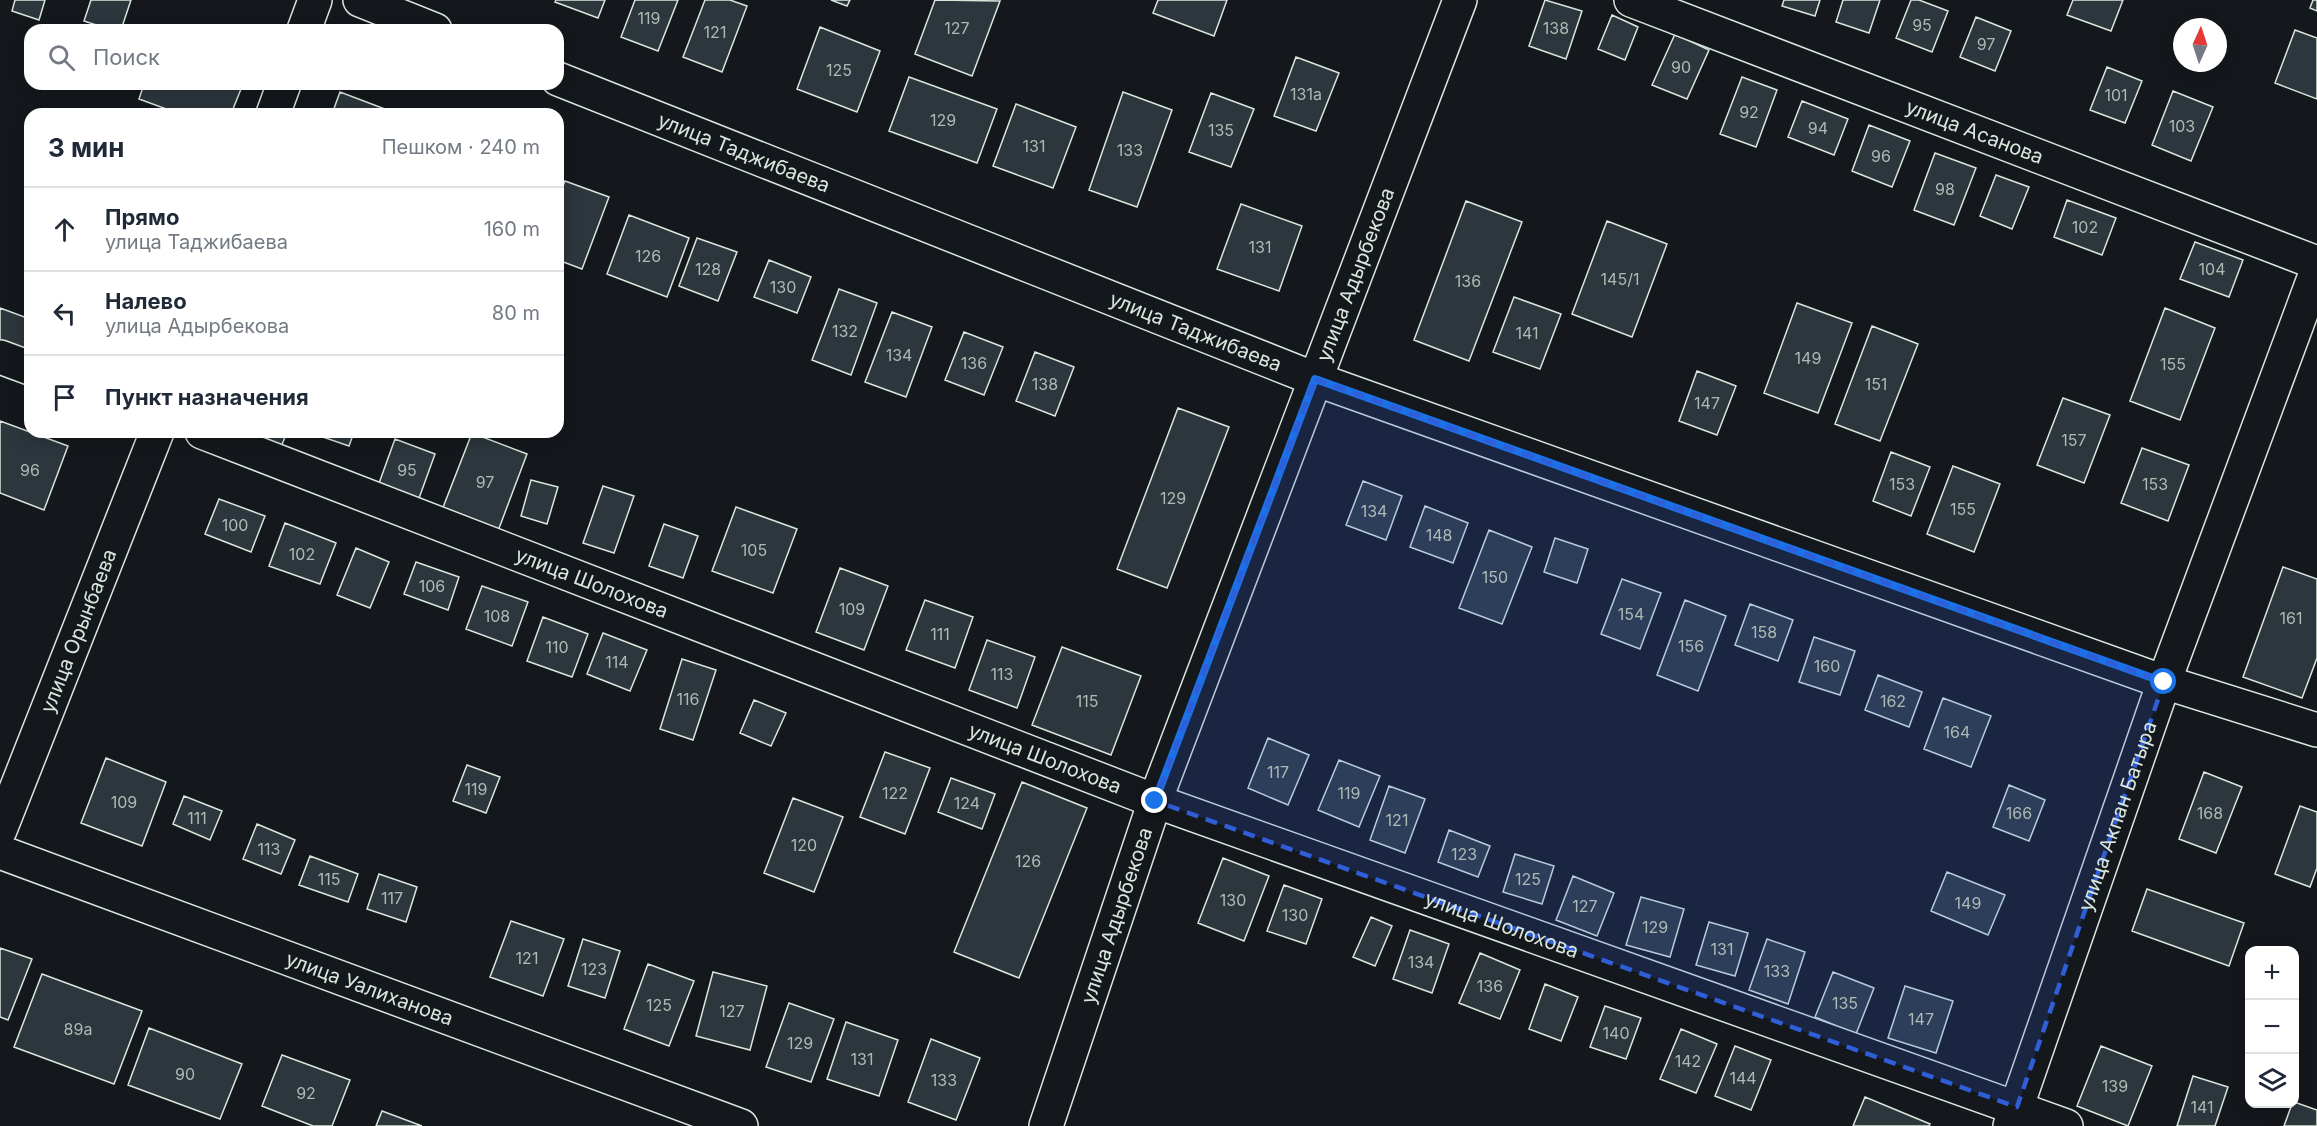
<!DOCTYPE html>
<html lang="ru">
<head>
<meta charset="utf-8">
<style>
  body { margin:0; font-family:Inter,sans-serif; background:#f2f2f3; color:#1f2937 }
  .controls { position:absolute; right:18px; bottom:18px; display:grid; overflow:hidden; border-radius:12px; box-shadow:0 3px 15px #0003 }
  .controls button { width:54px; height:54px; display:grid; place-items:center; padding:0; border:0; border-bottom:2px solid #e0e1e3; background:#fff; color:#1f2937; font:30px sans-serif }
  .compass { position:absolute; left:2173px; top:18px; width:54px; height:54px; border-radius:50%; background:#fff; box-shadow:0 3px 15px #0003; rotate:3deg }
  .stop { position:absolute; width:18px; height:18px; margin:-14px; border:4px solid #1a73e8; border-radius:50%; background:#fff }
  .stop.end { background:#1a73e8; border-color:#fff; box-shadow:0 2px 6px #0008 }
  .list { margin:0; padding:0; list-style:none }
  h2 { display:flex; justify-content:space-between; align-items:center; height:78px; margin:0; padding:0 24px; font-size:26px }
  h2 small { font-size:20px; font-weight:400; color:#747a83 }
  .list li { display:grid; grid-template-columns:39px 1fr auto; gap:18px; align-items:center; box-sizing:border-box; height:84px; padding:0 24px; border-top:2px solid #e0e1e3 }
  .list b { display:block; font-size:22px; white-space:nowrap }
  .list p { margin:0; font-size:20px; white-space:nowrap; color:#747a83 }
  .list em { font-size:20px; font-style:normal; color:#747a83 }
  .icon { flex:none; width:33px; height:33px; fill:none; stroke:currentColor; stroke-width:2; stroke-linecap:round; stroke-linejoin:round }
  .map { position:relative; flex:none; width:2317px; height:1126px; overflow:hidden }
  .search { position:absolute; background:#fff; box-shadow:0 3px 15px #0003; left:24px; top:24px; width:540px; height:66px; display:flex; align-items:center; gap:15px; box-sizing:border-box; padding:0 21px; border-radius:18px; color:#747a83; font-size:22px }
  .panel { position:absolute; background:#fff; box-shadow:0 3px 15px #0003; left:24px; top:108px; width:540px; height:330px; border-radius:18px }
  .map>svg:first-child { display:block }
  .building { fill:#2c363c; stroke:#d8e6dc; stroke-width:1.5 }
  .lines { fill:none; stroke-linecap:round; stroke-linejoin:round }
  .minor-casing { stroke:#d8e6dc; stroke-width:36 }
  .secondary-casing { stroke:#d8e6dc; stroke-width:36 }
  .minor { stroke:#14181c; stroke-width:33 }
  .secondary { stroke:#14181c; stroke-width:33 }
  .route { stroke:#1a73e8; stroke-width:8 }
  .marked { fill:#305dd8; fill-opacity:0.2; stroke:#305dd8; stroke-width:4.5; stroke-dasharray:12 8; stroke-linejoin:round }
  .labels { text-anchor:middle; stroke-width:4.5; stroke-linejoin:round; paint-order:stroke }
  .number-label { font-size:16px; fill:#adbab4 }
  .street-label { font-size:20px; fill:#d8e6dc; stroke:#14181c }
</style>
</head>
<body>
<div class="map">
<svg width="2317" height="1126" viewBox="0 0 2317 1126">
  <rect width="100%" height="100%" fill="#14181c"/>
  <path class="building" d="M15,0H45L39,20L12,11Z
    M91,0H131L121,30H112L84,21Z
    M556,0H605L598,18L555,2Z
    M635,0H678L658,51L621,37Z
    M705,0H730L747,6L722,72L683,57Z
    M831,0H850L847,6Z
    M935,0L1000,1L972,76L915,54Z
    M1158,0H1227L1214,36L1153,13Z
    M1545,0L1582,11L1566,59L1529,46Z
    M1784,0H1820L1815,16L1782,6Z
    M1843,0H1880L1869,33L1836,22Z
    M1911,0H1919L1948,11L1932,52L1896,38Z
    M2073,0H2123L2111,31L2067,15Z
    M2313,0H2317V11L2310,8Z
    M1612,15L1638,27L1625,60L1598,49Z
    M1976,17L2011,31L1995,71L1960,57Z
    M820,27L880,51L857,112L797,89Z
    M2295,30L2317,38V99L2275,83Z
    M1675,34L1709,50L1687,99L1652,85Z
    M1296,57L1339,73L1316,131L1274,116Z
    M2107,67L2142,81L2125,123L2090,110Z
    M909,77L997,109L977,163L889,131Z
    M1742,77L1777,90L1756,147L1720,134Z
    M144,84H243L231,114H180L139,99Z
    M2173,91L2213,107L2191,161L2152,145Z
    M340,92L398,114H332Z
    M1123,92L1172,110L1137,207L1089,190Z
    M1211,93L1254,109L1231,167L1189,152Z
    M1802,101L1848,119L1834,155L1788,137Z
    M1016,104L1076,127L1053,188L993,166Z
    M1869,125L1910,141L1892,187L1852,171Z
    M1935,153L1976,168L1954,225L1914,210Z
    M1996,175L2029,187L2012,229L1980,216Z
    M565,181L609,197L582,269L558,260V198Z
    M2067,200L2116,218L2102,255L2054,237Z
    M1466,201L1522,222L1469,361L1414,340Z
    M1241,204L1302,226L1279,291L1217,269Z
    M629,215L689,238L667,297L607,274Z
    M1607,221L1667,244L1632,337L1572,314Z
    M697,238L737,252L718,301L679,286Z
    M2195,242L2243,260L2229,297L2180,279Z
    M769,260L811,277L797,313L754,297Z
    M839,289L877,303L851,375L812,360Z
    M1514,297L1561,314L1540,369L1493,352Z
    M1797,303L1852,323L1818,413L1764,393Z
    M0,308L30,319V336L23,354L0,345Z
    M2165,308L2215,328L2180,420L2130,401Z
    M892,312L932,327L906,397L865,382Z
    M1872,326L1918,344L1880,441L1835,424Z
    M964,332L1003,347L984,395L945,380Z
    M1035,352L1074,367L1055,416L1016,401Z
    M1697,371L1736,386L1717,435L1679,421Z
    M2063,398L2110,415L2084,483L2037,465Z
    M1178,408L1229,427L1167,588L1117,569Z
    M0,421L68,446L44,510L0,493Z
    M243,432H287L281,447Z
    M314,432H354L349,446L314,434Z
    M472,433L527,454L498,531L442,510Z
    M395,439L435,454L418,501L378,486Z
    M2142,448L2189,465L2168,521L2121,503Z
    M1891,452L1930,467L1911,516L1873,501Z
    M1953,466L2000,484L1974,552L1927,534Z
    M531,480L558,487L547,524L521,516Z
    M1363,481L1402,496L1386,540L1346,525Z
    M603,486L634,496L614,553L583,543Z
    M219,499L265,516L251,552L205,534Z
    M1425,506L1468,523L1453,563L1410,547Z
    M736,507L797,529L773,593L712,571Z
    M285,523L336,543L320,584L269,566Z
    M664,524L698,536L683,578L649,566Z
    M1489,530L1532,547L1502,624L1459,608Z
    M1555,538L1588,549L1577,583L1544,572Z
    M356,548L389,562L370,608L337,595Z
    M416,562L459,577L448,610L404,594Z
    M2283,567L2317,579V658L2302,698L2243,677Z
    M840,568L888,586L864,650L816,632Z
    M1622,579L1661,593L1640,649L1601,634Z
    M482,586L528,602L512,646L466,629Z
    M925,600L973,617L955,668L906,650Z
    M1685,600L1726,616L1698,691L1657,675Z
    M1750,604L1793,620L1778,661L1735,645Z
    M543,617L588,634L572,677L527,661Z
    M603,633L647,650L630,691L587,674Z
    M1814,637L1855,651L1840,695L1799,682Z
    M987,640L1035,657L1017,708L969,690Z
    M1062,647L1141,676L1111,755L1032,725Z
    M682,659L716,670L693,740L660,729Z
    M1878,675L1922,692L1909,727L1865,710Z
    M1943,698L1991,716L1971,767L1924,749Z
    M754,700L786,713L771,746L740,733Z
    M1268,738L1309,755L1288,805L1248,788Z
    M885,752L930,768L905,834L860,817Z
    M106,758L166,782L142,846L81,823Z
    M1339,760L1380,776L1359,827L1318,810Z
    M467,765L500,777L486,813L453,801Z
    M2204,772L2242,787L2216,853L2179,839Z
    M951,778L995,794L982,829L938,812Z
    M1022,782L1087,808L1019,978L954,952Z
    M2009,785L2045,800L2029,841L1993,827Z
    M1389,786L1425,799L1405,853L1370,840Z
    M184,796L222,811L210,840L173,824Z
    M793,798L843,817L814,892L764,873Z
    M2300,806L2317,812V868L2310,887L2275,874Z
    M257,824L295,840L281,874L243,859Z
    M1449,830L1490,846L1478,877L1438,862Z
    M1515,854L1554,866L1542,904L1503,892Z
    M310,856L358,874L348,902L299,885Z
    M1223,858L1269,876L1244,941L1198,923Z
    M1947,872L2005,895L1988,935L1931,911Z
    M379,874L417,887L406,922L367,909Z
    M1573,876L1614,893L1597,936L1556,920Z
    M1284,885L1322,899L1306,944L1267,931Z
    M2147,889L2244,923L2229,966L2132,931Z
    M1641,897L1684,909L1670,957L1626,945Z
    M1371,917L1392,926L1375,966L1353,957Z
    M511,921L564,939L543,996L490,977Z
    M1709,922L1748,933L1735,976L1696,965Z
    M1410,930L1449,944L1432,993L1393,979Z
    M583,939L620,951L605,998L568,986Z
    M1767,939L1805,952L1788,1004L1749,990Z
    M0,948L32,959L8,1020L0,1017Z
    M1480,953L1520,970L1500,1019L1459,1003Z
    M648,964L694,981L669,1046L624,1029Z
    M713,972L767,986L750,1050L696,1036Z
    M1833,972L1874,988L1856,1034L1815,1017Z
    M42,974L142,1011L114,1084L14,1047Z
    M1545,984L1578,997L1561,1041L1529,1029Z
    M1905,986L1953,1001L1936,1053L1888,1038Z
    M789,1003L834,1019L811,1082L766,1067Z
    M1605,1006L1641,1018L1626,1059L1590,1047Z
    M846,1022L898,1040L879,1096L827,1079Z
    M149,1028L242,1064L220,1119L128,1085Z
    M1681,1029L1717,1044L1696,1093L1660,1079Z
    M931,1039L980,1058L956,1120L908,1102Z
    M1735,1046L1771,1060L1751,1110L1715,1096Z
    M2101,1046L2152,1066L2128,1126L2077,1106Z
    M282,1055L350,1080L332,1126H313L262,1106Z
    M2193,1076L2228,1087L2215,1126H2177Z
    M1865,1097L1930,1124L1929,1126H1853Z
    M2294,1102L2317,1110V1126H2284L2292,1104Z
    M382,1111L422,1126H376Z"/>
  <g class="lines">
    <g class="minor-casing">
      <g id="minor">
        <path d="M360,0L435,30"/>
        <path id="s1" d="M1631,0L2317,263"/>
        <path d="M304,30L315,0"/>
        <path id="s2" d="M558,79L1315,379L2164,682L2317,730"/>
        <path d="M273,114L284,84"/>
        <path d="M0,357L30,368"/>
        <path id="s3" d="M202,432L1155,801L2066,1126"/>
        <path id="s4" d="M0,830L157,432"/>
        <path id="s5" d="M0,852L741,1126"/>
        <path id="s6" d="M2010,1126L2164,682L2317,270"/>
      </g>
    </g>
    <g class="secondary-casing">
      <g id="secondary">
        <path id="s7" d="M1046,1126L1155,801L1460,0"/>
      </g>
    </g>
    <use href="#minor" class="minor"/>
    <use href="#secondary" class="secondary"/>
  </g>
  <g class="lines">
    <path class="route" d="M1155,801L1315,379L2164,682"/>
  </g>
  <path class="marked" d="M1315,379L2164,682L2017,1107L1155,801Z"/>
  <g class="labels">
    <g class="number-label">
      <text x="649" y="24">119</text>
      <text x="1922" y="31">95</text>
      <text x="957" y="34">127</text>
      <text x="1556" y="34">138</text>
      <text x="715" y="38">121</text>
      <text x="1986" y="50">97</text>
      <text x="1681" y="73">90</text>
      <text x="839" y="76">125</text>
      <text x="1306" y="100">131а</text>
      <text x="2116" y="101">101</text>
      <text x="1749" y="118">92</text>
      <text x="943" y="126">129</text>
      <text x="2182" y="132">103</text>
      <text x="1818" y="134">94</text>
      <text x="1221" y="136">135</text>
      <text x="1034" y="152">131</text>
      <text x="1130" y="156">133</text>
      <text x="1881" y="162">96</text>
      <text x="1945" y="195">98</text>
      <text x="2085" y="233">102</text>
      <text x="1260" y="253">131</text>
      <text x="648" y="262">126</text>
      <text x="708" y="275">128</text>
      <text x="2212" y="275">104</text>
      <text x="1620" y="285">145/1</text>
      <text x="1468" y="287">136</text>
      <text x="783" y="293">130</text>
      <text x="845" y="337">132</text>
      <text x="1527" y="339">141</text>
      <text x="899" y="361">134</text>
      <text x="1808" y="364">149</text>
      <text x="974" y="369">136</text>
      <text x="2173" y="370">155</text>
      <text x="1045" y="390">138</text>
      <text x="1876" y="390">151</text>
      <text x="1707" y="409">147</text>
      <text x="2074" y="446">157</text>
      <text x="30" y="476">96</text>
      <text x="407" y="476">95</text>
      <text x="485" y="488">97</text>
      <text x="1902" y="490">153</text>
      <text x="2155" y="490">153</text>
      <text x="1173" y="504">129</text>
      <text x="1963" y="515">155</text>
      <text x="1374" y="517">134</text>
      <text x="235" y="531">100</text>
      <text x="1439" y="541">148</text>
      <text x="754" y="556">105</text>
      <text x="302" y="560">102</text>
      <text x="1495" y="583">150</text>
      <text x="432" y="592">106</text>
      <text x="852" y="615">109</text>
      <text x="1631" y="620">154</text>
      <text x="497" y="622">108</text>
      <text x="2291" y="624">161</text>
      <text x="1764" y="638">158</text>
      <text x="940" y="640">111</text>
      <text x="1691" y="652">156</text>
      <text x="557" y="653">110</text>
      <text x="617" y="668">114</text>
      <text x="1827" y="672">160</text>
      <text x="1002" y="680">113</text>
      <text x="688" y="705">116</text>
      <text x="1087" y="707">115</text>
      <text x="1893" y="707">162</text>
      <text x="1957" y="738">164</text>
      <text x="1278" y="778">117</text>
      <text x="476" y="795">119</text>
      <text x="895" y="799">122</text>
      <text x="1349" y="799">119</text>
      <text x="124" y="808">109</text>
      <text x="967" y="809">124</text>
      <text x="2019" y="819">166</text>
      <text x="2210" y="819">168</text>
      <text x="197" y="824">111</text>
      <text x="1397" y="826">121</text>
      <text x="804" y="851">120</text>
      <text x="269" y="855">113</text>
      <text x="1464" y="860">123</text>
      <text x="1028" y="867">126</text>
      <text x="329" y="885">115</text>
      <text x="1528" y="885">125</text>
      <text x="392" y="904">117</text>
      <text x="1233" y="906">130</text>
      <text x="1968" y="909">149</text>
      <text x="1585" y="912">127</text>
      <text x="1295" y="921">130</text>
      <text x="1655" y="933">129</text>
      <text x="1722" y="955">131</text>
      <text x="527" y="964">121</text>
      <text x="1421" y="968">134</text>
      <text x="594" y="975">123</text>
      <text x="1777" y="977">133</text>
      <text x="1490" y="992">136</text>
      <text x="1845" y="1009">135</text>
      <text x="659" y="1011">125</text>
      <text x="732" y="1017">127</text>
      <text x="1921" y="1025">147</text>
      <text x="78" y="1035">89а</text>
      <text x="1616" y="1039">140</text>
      <text x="800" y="1049">129</text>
      <text x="862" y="1065">131</text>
      <text x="1688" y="1067">142</text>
      <text x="185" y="1080">90</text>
      <text x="1743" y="1084">144</text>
      <text x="944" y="1086">133</text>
      <text x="2115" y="1092">139</text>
      <text x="306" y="1099">92</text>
      <text x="2202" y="1113">141</text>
    </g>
    <g class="street-label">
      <text dy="7" stroke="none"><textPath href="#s1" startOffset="368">улица Асанова</textPath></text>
      <text dy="7" stroke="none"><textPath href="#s2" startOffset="200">улица Таджибаева</textPath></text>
      <text dy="7" stroke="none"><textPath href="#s7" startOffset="906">улица Адырбекова</textPath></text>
      <text dy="7" stroke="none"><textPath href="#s2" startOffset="686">улица Таджибаева</textPath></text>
      <text dy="7" stroke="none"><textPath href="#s3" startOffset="418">улица Шолохова</textPath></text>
      <text dy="7" stroke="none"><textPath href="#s4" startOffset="214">улица Орынбаева</textPath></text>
      <text dy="7" stroke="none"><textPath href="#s3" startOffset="904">улица Шолохова</textPath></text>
      <text dy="7" stroke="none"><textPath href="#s6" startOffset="328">улица Акпан Батыра</textPath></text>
      <text dy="7" stroke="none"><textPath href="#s7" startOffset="222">улица Адырбекова</textPath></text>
      <text dy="7" stroke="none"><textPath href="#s3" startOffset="1390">улица Шолохова</textPath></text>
      <text dy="7" stroke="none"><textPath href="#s5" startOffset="394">улица Уалиханова</textPath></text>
    </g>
  </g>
</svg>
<div class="controls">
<button>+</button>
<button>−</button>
<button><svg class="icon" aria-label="layers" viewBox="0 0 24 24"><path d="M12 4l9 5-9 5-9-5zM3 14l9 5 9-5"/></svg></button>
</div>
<svg class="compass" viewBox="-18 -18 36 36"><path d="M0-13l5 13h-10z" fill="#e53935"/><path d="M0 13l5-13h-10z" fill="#747a83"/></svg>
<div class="stop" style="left:2164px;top:682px"></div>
<div class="stop end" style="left:1155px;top:801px"></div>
<div class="search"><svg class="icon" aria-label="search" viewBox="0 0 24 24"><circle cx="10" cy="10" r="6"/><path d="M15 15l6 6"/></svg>Поиск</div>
<section class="panel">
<h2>3 мин<small>Пешком · 240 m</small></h2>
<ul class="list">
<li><svg class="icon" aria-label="ahead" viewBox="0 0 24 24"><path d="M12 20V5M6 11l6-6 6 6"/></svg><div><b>Прямо</b><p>улица Таджибаева</p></div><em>160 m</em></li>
<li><svg class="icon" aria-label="left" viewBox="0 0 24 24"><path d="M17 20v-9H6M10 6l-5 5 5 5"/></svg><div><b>Налево</b><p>улица Адырбекова</p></div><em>80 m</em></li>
<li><svg class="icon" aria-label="arrive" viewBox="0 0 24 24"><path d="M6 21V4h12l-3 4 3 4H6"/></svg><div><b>Пункт назначения</b></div></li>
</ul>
</section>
</div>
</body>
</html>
